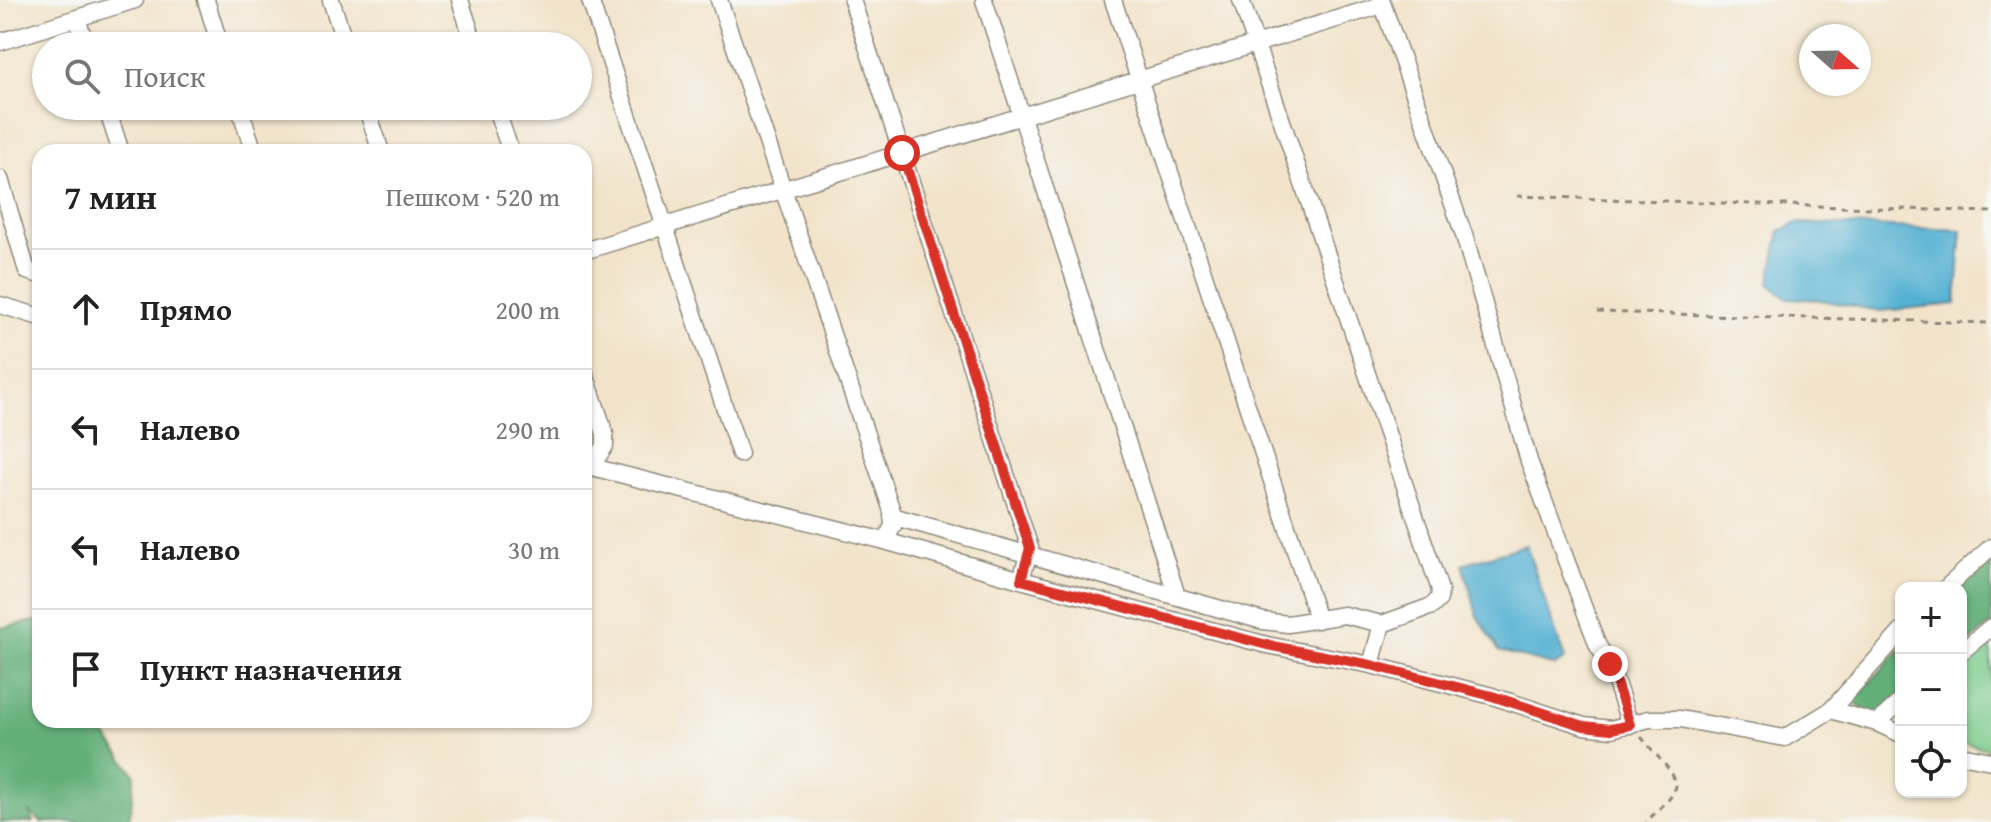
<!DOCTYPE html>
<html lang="ru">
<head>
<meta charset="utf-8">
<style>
  body { margin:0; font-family:"Gentium Book Plus",serif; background:#f2f2f2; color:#222 }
  .controls { position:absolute; right:24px; bottom:24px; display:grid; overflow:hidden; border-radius:16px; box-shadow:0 2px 6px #0004 }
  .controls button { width:72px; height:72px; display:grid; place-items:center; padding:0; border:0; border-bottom:2px solid #e0e0e0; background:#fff; color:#222; font:40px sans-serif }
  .compass { position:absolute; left:1799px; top:24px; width:72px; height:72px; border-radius:50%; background:#fff; box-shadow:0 2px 6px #0004; rotate:110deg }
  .stop { position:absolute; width:24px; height:24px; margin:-18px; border:6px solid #d93025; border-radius:50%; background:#fff }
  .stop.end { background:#d93025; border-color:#fff; box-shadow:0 2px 8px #0008 }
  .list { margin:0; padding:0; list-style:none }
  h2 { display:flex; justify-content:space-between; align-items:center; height:104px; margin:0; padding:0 32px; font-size:34px }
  h2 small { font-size:26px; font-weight:400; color:#767676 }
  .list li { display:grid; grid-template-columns:52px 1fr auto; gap:24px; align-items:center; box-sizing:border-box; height:120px; padding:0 32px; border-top:2px solid #e0e0e0 }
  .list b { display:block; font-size:30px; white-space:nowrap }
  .list em { font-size:26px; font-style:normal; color:#767676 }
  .icon { flex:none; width:44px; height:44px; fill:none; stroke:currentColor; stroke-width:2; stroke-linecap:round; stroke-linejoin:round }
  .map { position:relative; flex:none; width:1991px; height:822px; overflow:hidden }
  .search { position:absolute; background:#fff; box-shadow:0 2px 6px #0004; left:32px; top:32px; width:560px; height:88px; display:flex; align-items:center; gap:20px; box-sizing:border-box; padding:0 28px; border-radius:44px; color:#767676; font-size:30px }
  .panel { position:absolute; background:#fff; box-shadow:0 2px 6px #0004; left:32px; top:144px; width:560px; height:584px; border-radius:24px }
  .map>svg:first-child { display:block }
  .green { fill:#7bcb8c; stroke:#537b5c; stroke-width:2 }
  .forest { fill:#64af78; stroke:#486d52; stroke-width:2 }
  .water { fill:#55b1d3; stroke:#406e7f; stroke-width:2 }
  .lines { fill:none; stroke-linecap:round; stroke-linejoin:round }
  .minor-casing { stroke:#8e887b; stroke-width:19 }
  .path { stroke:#8e887b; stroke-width:3; stroke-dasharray:6 6; stroke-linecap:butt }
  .minor { stroke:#fff; stroke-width:16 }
  .route { stroke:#d93025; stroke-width:10 }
</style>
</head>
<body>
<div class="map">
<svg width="1991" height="822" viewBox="0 0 1991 822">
  <rect width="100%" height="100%" fill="#f6f6f2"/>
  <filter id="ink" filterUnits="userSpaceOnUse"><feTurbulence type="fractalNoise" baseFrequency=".0125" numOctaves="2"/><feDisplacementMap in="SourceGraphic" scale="16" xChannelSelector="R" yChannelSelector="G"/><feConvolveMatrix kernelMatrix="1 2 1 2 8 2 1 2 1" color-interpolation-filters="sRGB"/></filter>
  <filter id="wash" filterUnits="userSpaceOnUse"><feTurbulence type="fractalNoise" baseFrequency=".006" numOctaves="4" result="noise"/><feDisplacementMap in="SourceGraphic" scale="32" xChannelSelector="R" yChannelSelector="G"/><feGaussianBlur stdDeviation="1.8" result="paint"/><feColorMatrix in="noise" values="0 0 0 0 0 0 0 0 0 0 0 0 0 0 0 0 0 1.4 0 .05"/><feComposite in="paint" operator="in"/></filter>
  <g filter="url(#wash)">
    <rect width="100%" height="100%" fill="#f2e4cb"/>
    <path class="green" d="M1991,633V750L1961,742V657Z"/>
    <path class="forest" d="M1991,554V624L1961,649V588H1959Z
      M40,620V720H84L86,727L107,737L135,775L129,822H41L30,812L33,822H0V628Z
      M1901,648V699L1873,716L1853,701Z"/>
    <path class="water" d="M1797,223L1962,230L1956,304L1880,311L1820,300L1787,298L1769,284L1780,231Z
      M1526,545L1565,659L1555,666L1499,651L1478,617L1463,564Z"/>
  </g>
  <g filter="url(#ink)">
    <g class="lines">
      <g class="minor-casing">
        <path id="minor" d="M206,0L220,46
          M331,0L346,46
          M460,0L475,46
          M590,0L740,454
          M719,0L892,511L893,526L885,541
          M852,0L1030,548L1021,580
          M984,0L1177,596
          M1113,0L1318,620
          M1381,0L1464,235L1529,461L1598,646L1610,664L1630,725
          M77,18L86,46
          M0,42L135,0
          M106,106L121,152
          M239,106L254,152
          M366,106L381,152
          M495,106L511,152
          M0,179L27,271L40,275
          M584,251L1382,5
          M0,305L40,317
          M584,371L605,434V446L591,467
          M584,465L885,541L1021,580L1267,645L1371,665L1492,696L1584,726L1611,729L1649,719H1680L1785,738L1831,710L1877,723L1901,734
          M892,516L1263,621L1288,624L1344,615L1382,624L1432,606L1439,599L1440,590L1241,0
          M1946,588L1991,547
          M1961,652L1991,627
          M1371,665L1382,624
          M1831,710L1901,632
          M1877,723L1901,701
          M1961,755L1991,761"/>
      </g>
      <path class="path" d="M1517,196L1991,212
        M1597,312L1991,323
        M1641,737L1672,773L1676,787L1670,798L1646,822"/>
      <use href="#minor" class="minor"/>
    </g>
  </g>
  <g class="lines" filter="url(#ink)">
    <path class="route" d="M902,153L1030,548L1021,580L1267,645L1371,665L1492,696L1584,726L1611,729L1630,725L1610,664"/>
  </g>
</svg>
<div class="controls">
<button>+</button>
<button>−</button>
<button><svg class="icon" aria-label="locate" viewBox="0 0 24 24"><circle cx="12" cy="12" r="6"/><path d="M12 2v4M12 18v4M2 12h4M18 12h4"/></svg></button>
</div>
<svg class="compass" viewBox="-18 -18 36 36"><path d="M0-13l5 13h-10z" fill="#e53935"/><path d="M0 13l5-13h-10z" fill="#767676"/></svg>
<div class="stop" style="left:902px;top:153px"></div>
<div class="stop end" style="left:1610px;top:664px"></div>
<div class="search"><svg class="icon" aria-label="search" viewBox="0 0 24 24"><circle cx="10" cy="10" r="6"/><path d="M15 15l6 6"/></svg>Поиск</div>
<section class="panel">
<h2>7 мин<small>Пешком · 520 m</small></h2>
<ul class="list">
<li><svg class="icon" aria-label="ahead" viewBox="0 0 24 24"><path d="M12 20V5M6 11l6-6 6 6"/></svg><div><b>Прямо</b></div><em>200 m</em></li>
<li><svg class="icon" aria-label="left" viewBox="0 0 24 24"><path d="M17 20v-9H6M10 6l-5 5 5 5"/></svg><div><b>Налево</b></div><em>290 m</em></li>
<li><svg class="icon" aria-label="left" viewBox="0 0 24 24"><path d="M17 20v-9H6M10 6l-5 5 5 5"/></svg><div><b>Налево</b></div><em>30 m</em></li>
<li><svg class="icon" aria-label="arrive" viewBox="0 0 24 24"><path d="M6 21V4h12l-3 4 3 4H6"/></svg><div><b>Пункт назначения</b></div></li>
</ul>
</section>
</div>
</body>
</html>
